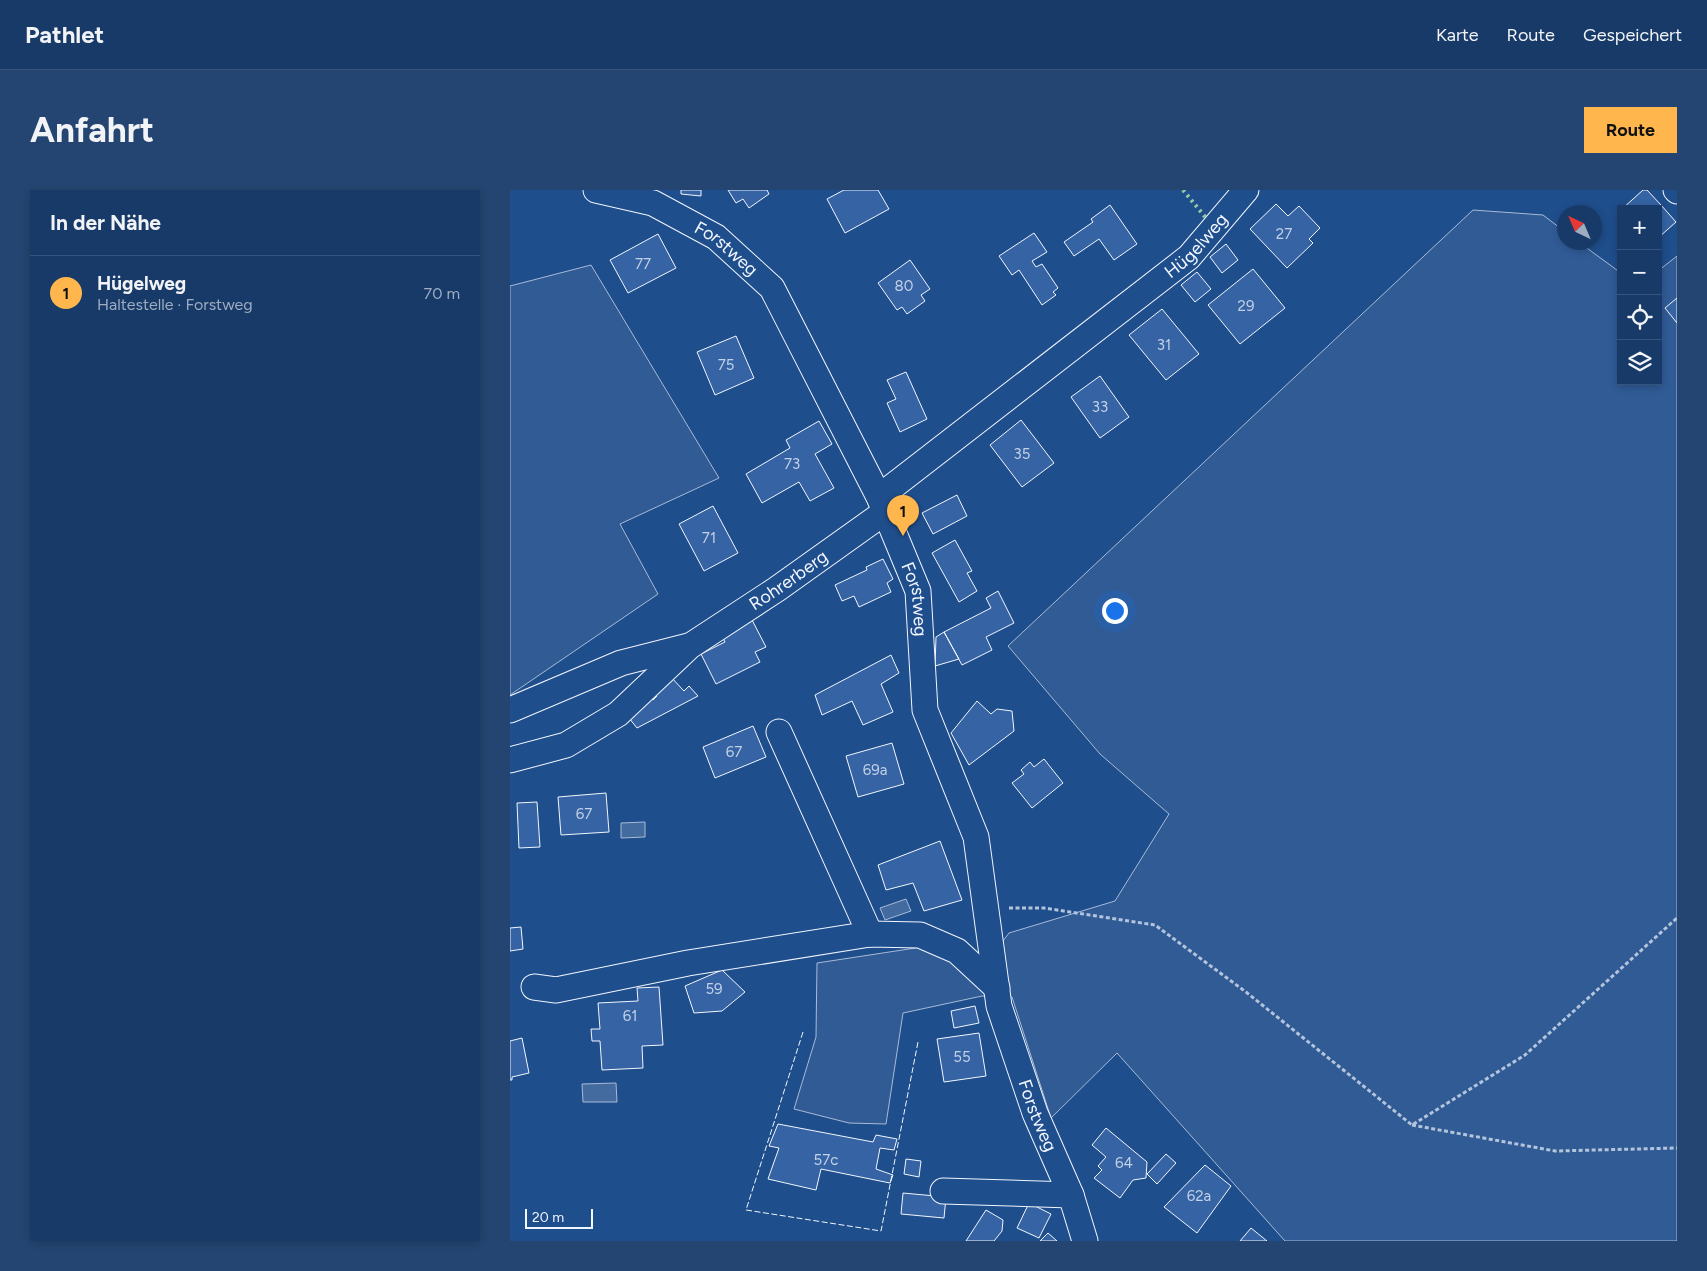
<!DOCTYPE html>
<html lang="de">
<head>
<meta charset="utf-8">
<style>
  body { margin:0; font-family:Figtree,sans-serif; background:#244571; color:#f1f3f6 }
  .controls { position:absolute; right:15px; top:15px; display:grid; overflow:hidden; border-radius:0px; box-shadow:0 2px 8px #0003 }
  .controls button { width:45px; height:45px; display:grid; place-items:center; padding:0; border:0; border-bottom:1px solid #36547d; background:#173a69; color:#f1f3f6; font:25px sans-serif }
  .compass { position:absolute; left:1047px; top:15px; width:45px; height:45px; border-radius:50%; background:#173a69; box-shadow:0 2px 8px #0003; rotate:316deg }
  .scale { position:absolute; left:15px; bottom:12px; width:68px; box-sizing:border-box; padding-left:5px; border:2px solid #f2f6ff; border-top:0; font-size:14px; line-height:18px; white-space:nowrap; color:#f2f6ff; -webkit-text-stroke:4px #1f4e8c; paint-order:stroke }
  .you { position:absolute; left:604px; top:420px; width:18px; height:18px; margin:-12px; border:4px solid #fff; border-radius:50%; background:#1a73e8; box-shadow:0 0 0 8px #1a73e833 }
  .badge { display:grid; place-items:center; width:32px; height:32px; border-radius:50%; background:#ffb74d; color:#111; font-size:16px; font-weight:700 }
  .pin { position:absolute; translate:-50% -41px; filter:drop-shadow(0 1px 2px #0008) }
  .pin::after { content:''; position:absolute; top:26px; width:18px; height:15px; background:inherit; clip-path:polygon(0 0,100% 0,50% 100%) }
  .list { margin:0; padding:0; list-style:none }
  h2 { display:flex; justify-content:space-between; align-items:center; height:65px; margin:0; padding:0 20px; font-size:21px }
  h2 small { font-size:16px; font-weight:400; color:#9eadc0 }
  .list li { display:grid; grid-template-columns:32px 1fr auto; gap:15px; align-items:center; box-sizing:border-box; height:75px; padding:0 20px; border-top:1px solid #36547d }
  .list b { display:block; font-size:19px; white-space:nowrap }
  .list p { margin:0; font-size:16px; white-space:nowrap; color:#9eadc0 }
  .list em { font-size:16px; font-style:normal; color:#9eadc0 }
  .icon { flex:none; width:28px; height:28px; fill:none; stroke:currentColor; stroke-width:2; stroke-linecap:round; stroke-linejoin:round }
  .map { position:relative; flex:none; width:1167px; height:1051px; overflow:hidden; border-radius:0px }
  header { display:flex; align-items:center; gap:30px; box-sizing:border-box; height:70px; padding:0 25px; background:#173a69; border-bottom:1px solid #36547d }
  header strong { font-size:24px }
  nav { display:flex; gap:28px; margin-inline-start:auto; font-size:18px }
  .intro { display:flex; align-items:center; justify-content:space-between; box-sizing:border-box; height:120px; padding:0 30px }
  h1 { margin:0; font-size:35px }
  .button { padding:12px 22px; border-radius:0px; background:#ffb74d; color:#111; font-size:18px; font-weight:700 }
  main { display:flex; gap:30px; padding:0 30px }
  aside { flex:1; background:#173a69; border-radius:0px; box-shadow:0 2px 8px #0003 }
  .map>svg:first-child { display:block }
  .green { fill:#305b95; stroke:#a8bbd7 }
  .water { fill:#446ba0; stroke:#a8bbd7 }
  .building { fill:#3563a3; stroke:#f2f6ff }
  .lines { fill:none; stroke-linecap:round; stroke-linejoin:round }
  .minor-casing { stroke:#f2f6ff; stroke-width:27 }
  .path { stroke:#b3c4dc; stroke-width:3; stroke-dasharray:4 2.5; stroke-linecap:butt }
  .minor { stroke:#1f4e8c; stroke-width:25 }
  .hedge { stroke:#97c8a6; stroke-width:4; stroke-dasharray:2.5 4; stroke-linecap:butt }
  .fence { stroke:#f2f6ff; stroke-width:1; stroke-dasharray:6 2.5; stroke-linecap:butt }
  .labels { text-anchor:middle; stroke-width:4; stroke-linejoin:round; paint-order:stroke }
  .number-label { font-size:15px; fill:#c3d1e8 }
  .street-label { font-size:18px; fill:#f2f6ff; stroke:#1f4e8c }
</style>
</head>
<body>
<header>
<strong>Pathlet</strong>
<nav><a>Karte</a><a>Route</a><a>Gespeichert</a></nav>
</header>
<div class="intro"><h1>Anfahrt</h1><a class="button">Route</a></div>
<main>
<aside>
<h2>In der Nähe<small></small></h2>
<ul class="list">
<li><span class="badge">1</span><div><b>Hügelweg</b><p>Haltestelle · Forstweg</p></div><em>70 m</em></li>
</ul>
</aside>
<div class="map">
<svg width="1167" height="1051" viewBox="0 0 1167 1051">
  <rect width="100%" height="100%" fill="#1f4e8c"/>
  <path class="green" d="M963,20L1033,25L1054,41V52L1070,53L1111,83V191H1148V81L1167,66V1051H775L607,863L541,928L502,807L472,806L393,823L376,934L339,933L284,919L306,847L307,773L412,757L476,773L499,743L605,711L659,624L590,564L498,456Z
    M81,75L209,288L110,334L148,404L0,505V96Z"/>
  <path class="water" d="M135,632V647L111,648V633Z
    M396,709L401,721L375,730L370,718Z
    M106,893L107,912H73L72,894Z"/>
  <path class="building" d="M171,0H191V6L171,4Z
    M218,0H257L259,4L239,18L233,9L226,13Z
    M334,0H368L379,19L335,43L317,9Z
    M1133,0H1137L1151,15L1146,19H1112Z
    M766,14L778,26L789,16L810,38L799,49L803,53L777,78L740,39Z
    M600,15L627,54L604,70L589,49L564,66L554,52L583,32L581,29Z
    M1151,15L1166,32L1148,48V19H1146Z
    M524,43L537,62L522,71L526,77L532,74L548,98L543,102L546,105L532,115L509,80L502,85L489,66Z
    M148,44L166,78L118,103L100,70Z
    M716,54L728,70L712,83L700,67Z
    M400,70L420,99L411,105L415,111L397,124L392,117L387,120L368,93Z
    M743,79L775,118L730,154L698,115Z
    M687,82L701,99L685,112L671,95Z
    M1167,108V133L1155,118Z
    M652,119L689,164L656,190L619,145Z
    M226,146L244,188L205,205L187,162Z
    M396,182L417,229L390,242L377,213L386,209L377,190Z
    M590,186L619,227L590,248L561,207Z
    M511,230L544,273L512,297L480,255Z
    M309,231L322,254L305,264L324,298L300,311L289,292L252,313L236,284L280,258L276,250Z
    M447,305L457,326L423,344L412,323Z
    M203,316L228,363L194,381L169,334Z
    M445,350L462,381L457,383L467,401L449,412L422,363Z
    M373,369L383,389L377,393L381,402L349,417L344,406L332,411L325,395L357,380L356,377Z
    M488,401L504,433L476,447L482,460L452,475L434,442L481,418L476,408Z
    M240,426L256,457L245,462L250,472L206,494L191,464L215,452L209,441Z
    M434,442L449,469L425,476L426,447Z
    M381,465L389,483L371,494L383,522L353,535L342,511L312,525L305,505Z
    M160,486L174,501L179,496L188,506L127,538L119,528L137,505L143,510L147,506L142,501Z
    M467,511L481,524L487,519L502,521L504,541L459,575L441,543Z
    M243,536L256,567L205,588L193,557Z
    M382,553L394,594L348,607L336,566Z
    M534,569L553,593L522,618L502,593L514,584L511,580L520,572L524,577Z
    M96,603L99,642L51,645L48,607Z
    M27,612L30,657L9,658L7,613Z
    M430,651L452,710L414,721L403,693L376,700L368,675Z
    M11,737L13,759L0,761V738Z
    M212,780L235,802L212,821L184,823L175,796Z
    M149,797L153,855L132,856L133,878L92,880L90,851H82L81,839H90L88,813L128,811L127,798Z
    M465,816L469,833L444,838L441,821Z
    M469,843L476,886L434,892L427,849Z
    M12,848L19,883L2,887V890H0V851Z
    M268,934L363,952L366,945L387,949L384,960L370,958L366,979L383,985L380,993L311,979L306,1000L258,989L269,958L259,956Z
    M596,938L637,972L636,988L623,990L610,1008L584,988L592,980L588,976L596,967L582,955Z
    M656,964L666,973L647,994L637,984Z
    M396,969L411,971L409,987L394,984Z
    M695,975L721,996L687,1043L654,1017Z
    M393,1003L436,1007L434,1028L391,1024Z
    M519,1013L541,1024L529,1048L507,1038Z
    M476,1020L493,1030L492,1041L484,1051H456Z
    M741,1038L757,1051H730Z
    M538,1043L547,1051H530Z"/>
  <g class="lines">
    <g class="minor-casing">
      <g id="minor">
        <path id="s1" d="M86,0L143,13L206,47L262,98L369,307L408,401L415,520L466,647L489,816L525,923L561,1005L575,1051"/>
        <path d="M1166,0L1167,1"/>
        <path id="s2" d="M369,307L679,67L736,0"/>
        <path d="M0,520L111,473L178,456"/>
        <path d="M269,542L360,744"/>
        <path id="s3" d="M0,570L56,555L108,524L180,456L267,399L375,322"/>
        <path d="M24,797L46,800L178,773L360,744L410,745L447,761L487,798"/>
        <path d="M433,1001L561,1005"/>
      </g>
    </g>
    <path class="path" d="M499,718H534L645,735L736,802L902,935L1015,865L1167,728
      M902,935L1045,961L1167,958"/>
    <use href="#minor" class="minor"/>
    <path class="hedge" d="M673,0L696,28"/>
    <path class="fence" d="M293,842L236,1020L371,1041L408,852"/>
  </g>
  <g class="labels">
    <g class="number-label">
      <text x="774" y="49">27</text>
      <text x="133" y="79">77</text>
      <text x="394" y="101">80</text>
      <text x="736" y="121">29</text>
      <text x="654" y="160">31</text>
      <text x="216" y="180">75</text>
      <text x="590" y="222">33</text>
      <text x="512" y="269">35</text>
      <text x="282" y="279">73</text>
      <text x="199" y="353">71</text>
      <text x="224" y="567">67</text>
      <text x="365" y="585">69a</text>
      <text x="74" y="629">67</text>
      <text x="204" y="804">59</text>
      <text x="120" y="831">61</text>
      <text x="452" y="872">55</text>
      <text x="316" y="975">57c</text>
      <text x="614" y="978">64</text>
      <text x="689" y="1011">62a</text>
    </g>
    <g class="street-label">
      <text dy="6" stroke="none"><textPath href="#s2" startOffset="405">Hügelweg</textPath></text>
      <text dy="6" stroke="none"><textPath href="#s1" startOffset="145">Forstweg</textPath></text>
      <text dy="6" stroke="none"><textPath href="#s3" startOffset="336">Rohrerberg</textPath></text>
      <text dy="6" stroke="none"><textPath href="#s1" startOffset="550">Forstweg</textPath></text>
      <text dy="6" stroke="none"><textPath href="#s1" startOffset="1085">Forstweg</textPath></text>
    </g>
  </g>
</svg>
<div class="controls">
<button>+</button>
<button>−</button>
<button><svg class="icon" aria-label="locate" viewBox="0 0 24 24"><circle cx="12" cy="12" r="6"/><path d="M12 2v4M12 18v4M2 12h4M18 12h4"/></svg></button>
<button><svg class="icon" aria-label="layers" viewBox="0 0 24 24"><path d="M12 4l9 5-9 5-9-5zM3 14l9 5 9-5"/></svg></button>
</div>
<svg class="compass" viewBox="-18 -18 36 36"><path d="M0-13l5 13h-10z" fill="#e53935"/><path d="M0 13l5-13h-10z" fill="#9eadc0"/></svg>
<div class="scale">20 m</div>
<div class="you"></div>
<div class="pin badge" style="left:393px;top:346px">1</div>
</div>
</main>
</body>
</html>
